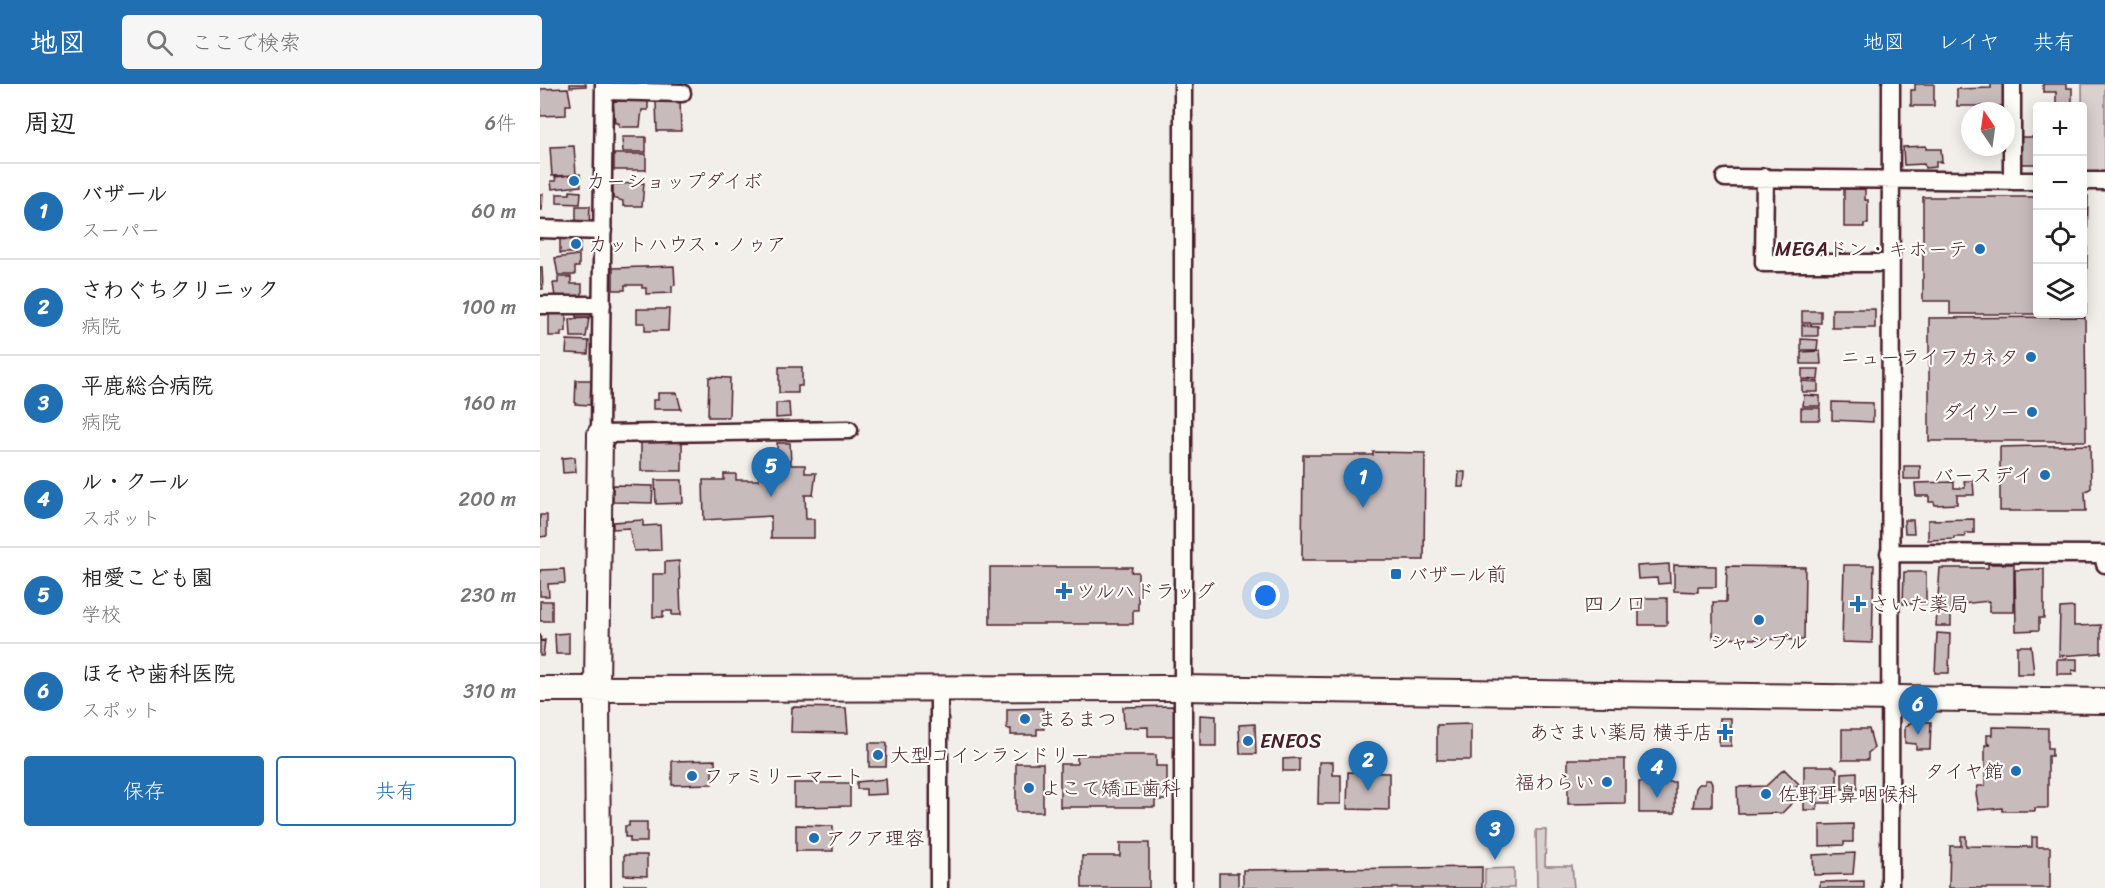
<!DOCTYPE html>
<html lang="ja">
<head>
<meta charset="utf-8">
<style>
  body { margin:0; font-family:Sriracha,"Klee One",sans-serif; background:#f6f6f6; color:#222 }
  .controls { position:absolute; right:18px; top:18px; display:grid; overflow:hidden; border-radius:6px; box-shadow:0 3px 15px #0003 }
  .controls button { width:54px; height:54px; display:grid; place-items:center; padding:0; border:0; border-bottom:2px solid #e0e0e0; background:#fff; color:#222; font:30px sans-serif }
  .compass { position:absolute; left:1421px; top:18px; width:54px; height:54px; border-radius:50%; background:#fff; box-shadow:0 3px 15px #0003; rotate:347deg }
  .you { position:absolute; left:726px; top:512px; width:21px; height:21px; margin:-15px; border:4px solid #fff; border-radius:50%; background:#1a73e8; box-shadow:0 0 0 9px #1a73e833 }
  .badge { display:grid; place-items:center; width:39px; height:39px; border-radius:50%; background:#1f6fb2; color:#fff; font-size:20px; font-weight:700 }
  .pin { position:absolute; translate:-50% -50px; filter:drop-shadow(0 2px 3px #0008) }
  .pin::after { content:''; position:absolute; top:32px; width:21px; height:18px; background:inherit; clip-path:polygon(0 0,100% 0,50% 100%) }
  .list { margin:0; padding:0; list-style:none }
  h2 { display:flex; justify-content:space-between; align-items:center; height:78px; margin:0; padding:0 24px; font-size:26px }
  h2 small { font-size:20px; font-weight:400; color:#767676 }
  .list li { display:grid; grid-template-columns:39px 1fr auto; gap:18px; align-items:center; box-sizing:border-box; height:96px; padding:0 24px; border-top:2px solid #e0e0e0 }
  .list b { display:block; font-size:22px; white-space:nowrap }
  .list p { margin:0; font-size:20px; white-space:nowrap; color:#767676 }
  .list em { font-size:20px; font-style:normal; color:#767676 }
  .actions { display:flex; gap:12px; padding:18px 24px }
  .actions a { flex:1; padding:14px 0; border:2px solid #1f6fb2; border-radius:6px; text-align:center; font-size:21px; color:#1f6fb2 }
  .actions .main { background:#1f6fb2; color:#fff }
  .icon { flex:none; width:33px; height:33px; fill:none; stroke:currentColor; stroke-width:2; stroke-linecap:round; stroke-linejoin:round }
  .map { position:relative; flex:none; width:1565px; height:804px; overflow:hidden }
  header { display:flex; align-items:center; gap:36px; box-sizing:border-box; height:84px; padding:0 30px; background:#1f6fb2; color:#fff }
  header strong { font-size:28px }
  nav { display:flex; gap:33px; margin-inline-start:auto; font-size:21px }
  .search { width:420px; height:54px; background:#f6f6f6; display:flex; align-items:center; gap:15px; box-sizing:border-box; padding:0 21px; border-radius:6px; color:#767676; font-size:22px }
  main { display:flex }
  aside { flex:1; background:#fff }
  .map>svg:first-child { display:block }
  .green { fill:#d9d0cf; stroke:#92787d; stroke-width:1.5 }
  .building { fill:#c8bbbb; stroke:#4a1f2b; stroke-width:1.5 }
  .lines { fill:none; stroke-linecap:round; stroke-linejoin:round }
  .street-casing { stroke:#4a1f2b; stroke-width:21 }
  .secondary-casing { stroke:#4a1f2b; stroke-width:28 }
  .street { stroke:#fdfcf7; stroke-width:16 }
  .secondary { stroke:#fdfcf7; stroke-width:24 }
  .poi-dot { fill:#1f6fb2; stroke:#fdfcf7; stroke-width:2 }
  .labels { text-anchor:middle; stroke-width:4.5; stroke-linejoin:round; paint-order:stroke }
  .poi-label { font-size:20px; fill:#4a1f2b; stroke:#fdfcf7; text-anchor:start }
  .neighbourhood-label { font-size:21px; fill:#4a1f2b; stroke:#fdfcf7 }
</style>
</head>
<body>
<header>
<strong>地図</strong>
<div class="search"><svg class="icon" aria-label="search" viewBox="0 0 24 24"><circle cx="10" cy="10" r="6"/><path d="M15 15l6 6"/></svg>ここで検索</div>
<nav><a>地図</a><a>レイヤ</a><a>共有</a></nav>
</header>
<main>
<aside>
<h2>周辺<small>6件</small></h2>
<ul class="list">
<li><span class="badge">1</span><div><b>バザール</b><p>スーパー</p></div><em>60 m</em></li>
<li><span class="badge">2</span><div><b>さわぐちクリニック</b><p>病院</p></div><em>100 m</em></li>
<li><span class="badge">3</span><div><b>平鹿総合病院</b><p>病院</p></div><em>160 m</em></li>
<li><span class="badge">4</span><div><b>ル・クール</b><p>スポット</p></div><em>200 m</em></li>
<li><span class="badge">5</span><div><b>相愛こども園</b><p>学校</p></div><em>230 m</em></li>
<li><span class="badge">6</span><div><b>ほそや歯科医院</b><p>スポット</p></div><em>310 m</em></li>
</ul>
<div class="actions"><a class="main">保存</a><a>共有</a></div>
</aside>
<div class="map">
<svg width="1565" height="804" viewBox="0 0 1565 804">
  <rect width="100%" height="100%" fill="#f2efeb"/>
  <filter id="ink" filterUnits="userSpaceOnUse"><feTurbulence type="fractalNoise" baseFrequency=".0167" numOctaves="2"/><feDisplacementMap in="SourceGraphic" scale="12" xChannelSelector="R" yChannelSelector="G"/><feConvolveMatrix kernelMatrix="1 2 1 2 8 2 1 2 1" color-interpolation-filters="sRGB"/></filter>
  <g filter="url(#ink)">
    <path class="green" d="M1542,0H1565V88H1543Z
      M996,746H1006L1005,782H1032L1034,804H997Z
      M974,784V804H945V785Z"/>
    <path class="building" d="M30,0H46V2L30,3Z
      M1375,0H1394V22H1371V6H1375Z
      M1451,0H1464L1465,22H1417V5L1451,4Z
      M1503,0H1527V4H1532V22H1516V8H1503Z
      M28,4L31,21H26V31L0,32V5Z
      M73,17H108V26H102L100,43H79V39H75Z
      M140,17L141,47H117L116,18Z
      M82,53H106V68H83Z
      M1481,53H1498V80H1481Z
      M34,62L36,91L12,92L10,63Z
      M1386,62V65H1401L1402,78H1396V83L1385,84L1384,80L1364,81L1363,63Z
      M74,70H106V86H74Z
      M40,90L41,102L12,105L11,97H16L15,93Z
      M104,99L102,122H83V117L73,114V100Z
      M1304,105H1325V116H1328V140H1324V143H1304Z
      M30,107L41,108L40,120L17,119V110H30Z
      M0,110H3L2,126H0Z
      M1542,112H1548L1546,229H1542Z
      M1383,113H1498V230H1501H1410V217H1383Z
      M36,122H50L49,141H36Z
      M20,152H37V155H40V169H20Z
      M39,171V183H35V191H18L15,174Z
      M134,182L135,201L132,202V209L106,210V204H102V201H85V206H73V184Z
      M0,183H2L3,205H0Z
      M18,193H31V200H42V213H15L13,199H18Z
      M97,225H129L128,247H105V239H97Z
      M1292,225H1335V244H1292Z
      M36,226L51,227V233H36Z
      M9,227H26V248H21V252H9Z
      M1262,227H1281V239H1262Z
      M1545,233L1546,357H1389V234Z
      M49,234L46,253H31L30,235Z
      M1262,241L1278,242V252H1262Z
      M1261,255L1278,256L1277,266H1261Z
      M27,256L49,257L48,270L26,269Z
      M1280,267L1281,280H1261V268Z
      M239,283H262V302H258V309H239Z
      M1262,285H1279L1278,296L1262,295Z
      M169,293L190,294L189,333H168Z
      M36,296H51L50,321L35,320Z
      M1262,297L1278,298V308H1262Z
      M118,309H137L141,325H113V316H118Z
      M1264,311L1280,312V322H1263Z
      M1292,318L1333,319V338L1292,336Z
      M236,319H249L250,333L236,334Z
      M1261,324H1280V336H1261Z
      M101,354H142V387H101Z
      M237,359H250L251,381H265V389H276L273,411H265L266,435H274V454H231V432L164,436L163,396H184V390H196V396H219V391H237Z
      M1550,361L1551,404L1545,408L1546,427H1460V363Z
      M833,368L885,369L884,476H762L763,371H833Z
      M35,373L36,388L23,389L22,374Z
      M1364,382H1380V395H1364Z
      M919,388H925L924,403H918Z
      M115,396H142L143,419L116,420Z
      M1424,397H1433L1434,411H1417V420L1395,421L1394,418H1389V412H1376L1375,399L1414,398V404H1425Z
      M73,401L113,402L112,419L73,418Z
      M0,431H7V452L0,453Z
      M1434,435V449H1425V453H1414V455L1388,456V436Z
      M103,436V442L120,441L121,466L94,467L89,444L73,445V438Z
      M1364,436H1373L1374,449H1365Z
      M139,477L141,531H132V527H123V533H113V490H125V478Z
      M1129,480L1130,499L1118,500L1117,494L1098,495L1097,482Z
      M1448,480H1474V528H1449V517L1422,520V515H1411V542H1396L1400,484H1448Z
      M1134,481L1176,482V503H1158V508L1134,507Z
      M1304,481H1334L1332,559L1302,558Z
      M1187,482L1265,483L1264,556L1173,554V518H1186Z
      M450,483H592L591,488H598V526H593V540H450Z
      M24,485L25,499L8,500L9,512H0V486Z
      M1504,485V534H1499V546L1476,547L1475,486Z
      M1364,488H1386V520H1363Z
      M1099,514H1127V541H1099Z
      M0,517H12V537H0Z
      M1534,523V542L1561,541V569L1519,572L1520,524Z
      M29,549V570H16L15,550Z
      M1397,549L1410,550L1409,589H1395Z
      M0,550L1,557L5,556L3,572H0Z
      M1477,562H1491L1494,590H1477Z
      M1517,575H1537V587L1532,586V590H1517Z
      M634,622L635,652H608V643L584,644L583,623Z
      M252,623L306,624L308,649L251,648Z
      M503,624L504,645H497V651H471V645H467V625Z
      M660,631L676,632V662H660Z
      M1180,634H1191V662H1179Z
      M1373,637L1391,638L1390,665H1376V660L1365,659V643Z
      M715,640L716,670H700L699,641Z
      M931,640V676H897V641Z
      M1452,643L1508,644V664H1512V672H1508V724H1495V727H1462V724L1439,726L1436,710L1438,702H1445V661H1451L1447,659V651H1452Z
      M1302,645H1329L1334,664L1328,669V676H1302Z
      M329,659H347L346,683H329Z
      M537,671H616V682H627V716H615V723H520V680H537Z
      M759,674V687H743V675Z
      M1028,675H1085V719L1028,720Z
      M175,676V684H172V700L132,701V677Z
      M779,678H793V691H801V720H778Z
      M476,679H503V728H476Z
      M1264,682H1292L1297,685V707H1292V719H1277V726H1264Z
      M1244,685L1259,700L1252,707L1258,713L1242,729L1198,730L1197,703L1226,702Z
      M808,688L849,689V726L807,725Z
      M1317,688V705H1302V689Z
      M346,695L347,710L326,711V705H317V698Z
      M1165,696H1170L1172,700V723H1153L1156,704L1159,700H1165Z
      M1099,698H1135V729H1099Z
      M254,699H310V722L254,723Z
      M89,738H107V758H90V753H85V742H89Z
      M1313,740V758H1304V761L1280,762V741Z
      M256,741L293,742V767H256Z
      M1421,752H1426V762L1492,763V753H1497V763H1510V804H1409L1410,762H1421Z
      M580,759H609V804H542V772H580Z
      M1315,769L1313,790L1274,791L1273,771Z
      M84,771H107V792L84,791Z
      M942,783V804H703V786Z
      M679,789H698V804H679Z
      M1324,797V804H1280V798Z
      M84,801H107V804H84Z"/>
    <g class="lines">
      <g class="street-casing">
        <path id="street" d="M64,0L60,350L309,346
          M1472,0V97
          M64,7L142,9
          M1225,93L1224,179H1349
          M1185,94L1498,97
          M1542,97H1565
          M0,145L63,147
          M0,221H62
          M1349,469L1563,470L1565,480
          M399,804V605
          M643,804V0
          M1350,804L1351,0"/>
      </g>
      <g class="secondary-casing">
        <path id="secondary" d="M0,605L641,604L1565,617
          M58,804L57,605L60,350"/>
      </g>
      <use href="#street" class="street"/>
      <use href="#secondary" class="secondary"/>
    </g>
  </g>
  <g class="poi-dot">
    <circle cx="34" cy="97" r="6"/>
    <circle cx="36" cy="160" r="6"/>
    <circle cx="1440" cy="165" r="6"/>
    <circle cx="1491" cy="273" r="6"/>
    <circle cx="1492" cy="328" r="6"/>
    <circle cx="1505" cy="391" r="6"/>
    <rect x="850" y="484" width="12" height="12" rx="3"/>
    <path d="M521 498h6v6h6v6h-6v6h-6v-6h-6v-6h6z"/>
    <path d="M1315 511h6v6h6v6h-6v6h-6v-6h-6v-6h6z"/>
    <circle cx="1219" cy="536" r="6"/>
    <circle cx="485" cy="635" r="6"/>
    <path d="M1182 639h6v6h6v6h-6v6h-6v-6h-6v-6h6z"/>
    <circle cx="708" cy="657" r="6"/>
    <circle cx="338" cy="671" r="6"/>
    <circle cx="1476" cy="687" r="6"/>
    <circle cx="152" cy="692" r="6"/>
    <circle cx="1067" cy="698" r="6"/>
    <circle cx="489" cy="704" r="6"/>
    <circle cx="1226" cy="710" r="6"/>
    <circle cx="274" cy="754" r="6"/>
  </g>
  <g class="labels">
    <g class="poi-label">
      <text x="46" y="104">カーショップダイボ</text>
      <text x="48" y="167">カットハウス・ノゥア</text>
      <text x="1428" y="172" text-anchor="end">MEGAドン・キホーテ</text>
      <text x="1479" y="280" text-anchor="end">ニューライフカネタ</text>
      <text x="1480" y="335" text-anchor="end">ダイソー</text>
      <text x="1493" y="398" text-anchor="end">バースデイ</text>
      <text x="868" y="497">バザール前</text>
      <text x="536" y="514">ツルハドラッグ</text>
      <text x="1330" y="527">さいた薬局</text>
      <text x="1219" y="565" text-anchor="middle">シャンブル</text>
      <text x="497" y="642">まるまつ</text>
      <text x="1173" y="655" text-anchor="end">あさまい薬局 横手店</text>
      <text x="720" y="664">ENEOS</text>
      <text x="350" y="678">大型コインランドリー</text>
      <text x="1464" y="694" text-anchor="end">タイヤ館</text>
      <text x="164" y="699">ファミリーマート</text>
      <text x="1055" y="705" text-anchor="end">福わらい</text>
      <text x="501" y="711">よこて矯正歯科</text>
      <text x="1238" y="717">佐野耳鼻咽喉科</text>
      <text x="286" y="761">アクア理容</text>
    </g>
    <g class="neighbourhood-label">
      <text x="1075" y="527">四ノ口</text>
    </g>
  </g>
</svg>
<div class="controls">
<button>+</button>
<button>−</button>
<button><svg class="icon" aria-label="locate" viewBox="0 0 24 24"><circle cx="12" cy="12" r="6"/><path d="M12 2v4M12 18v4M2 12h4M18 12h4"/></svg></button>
<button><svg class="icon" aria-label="layers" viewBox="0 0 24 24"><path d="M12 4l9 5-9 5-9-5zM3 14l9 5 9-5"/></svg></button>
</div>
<svg class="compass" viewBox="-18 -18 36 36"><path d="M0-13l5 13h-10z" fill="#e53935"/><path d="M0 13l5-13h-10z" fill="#767676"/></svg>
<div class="you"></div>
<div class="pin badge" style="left:823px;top:424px">1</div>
<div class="pin badge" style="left:828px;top:707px">2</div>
<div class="pin badge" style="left:955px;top:776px">3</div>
<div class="pin badge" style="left:1117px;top:714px">4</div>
<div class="pin badge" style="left:231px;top:413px">5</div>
<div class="pin badge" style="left:1378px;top:651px">6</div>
</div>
</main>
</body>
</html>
